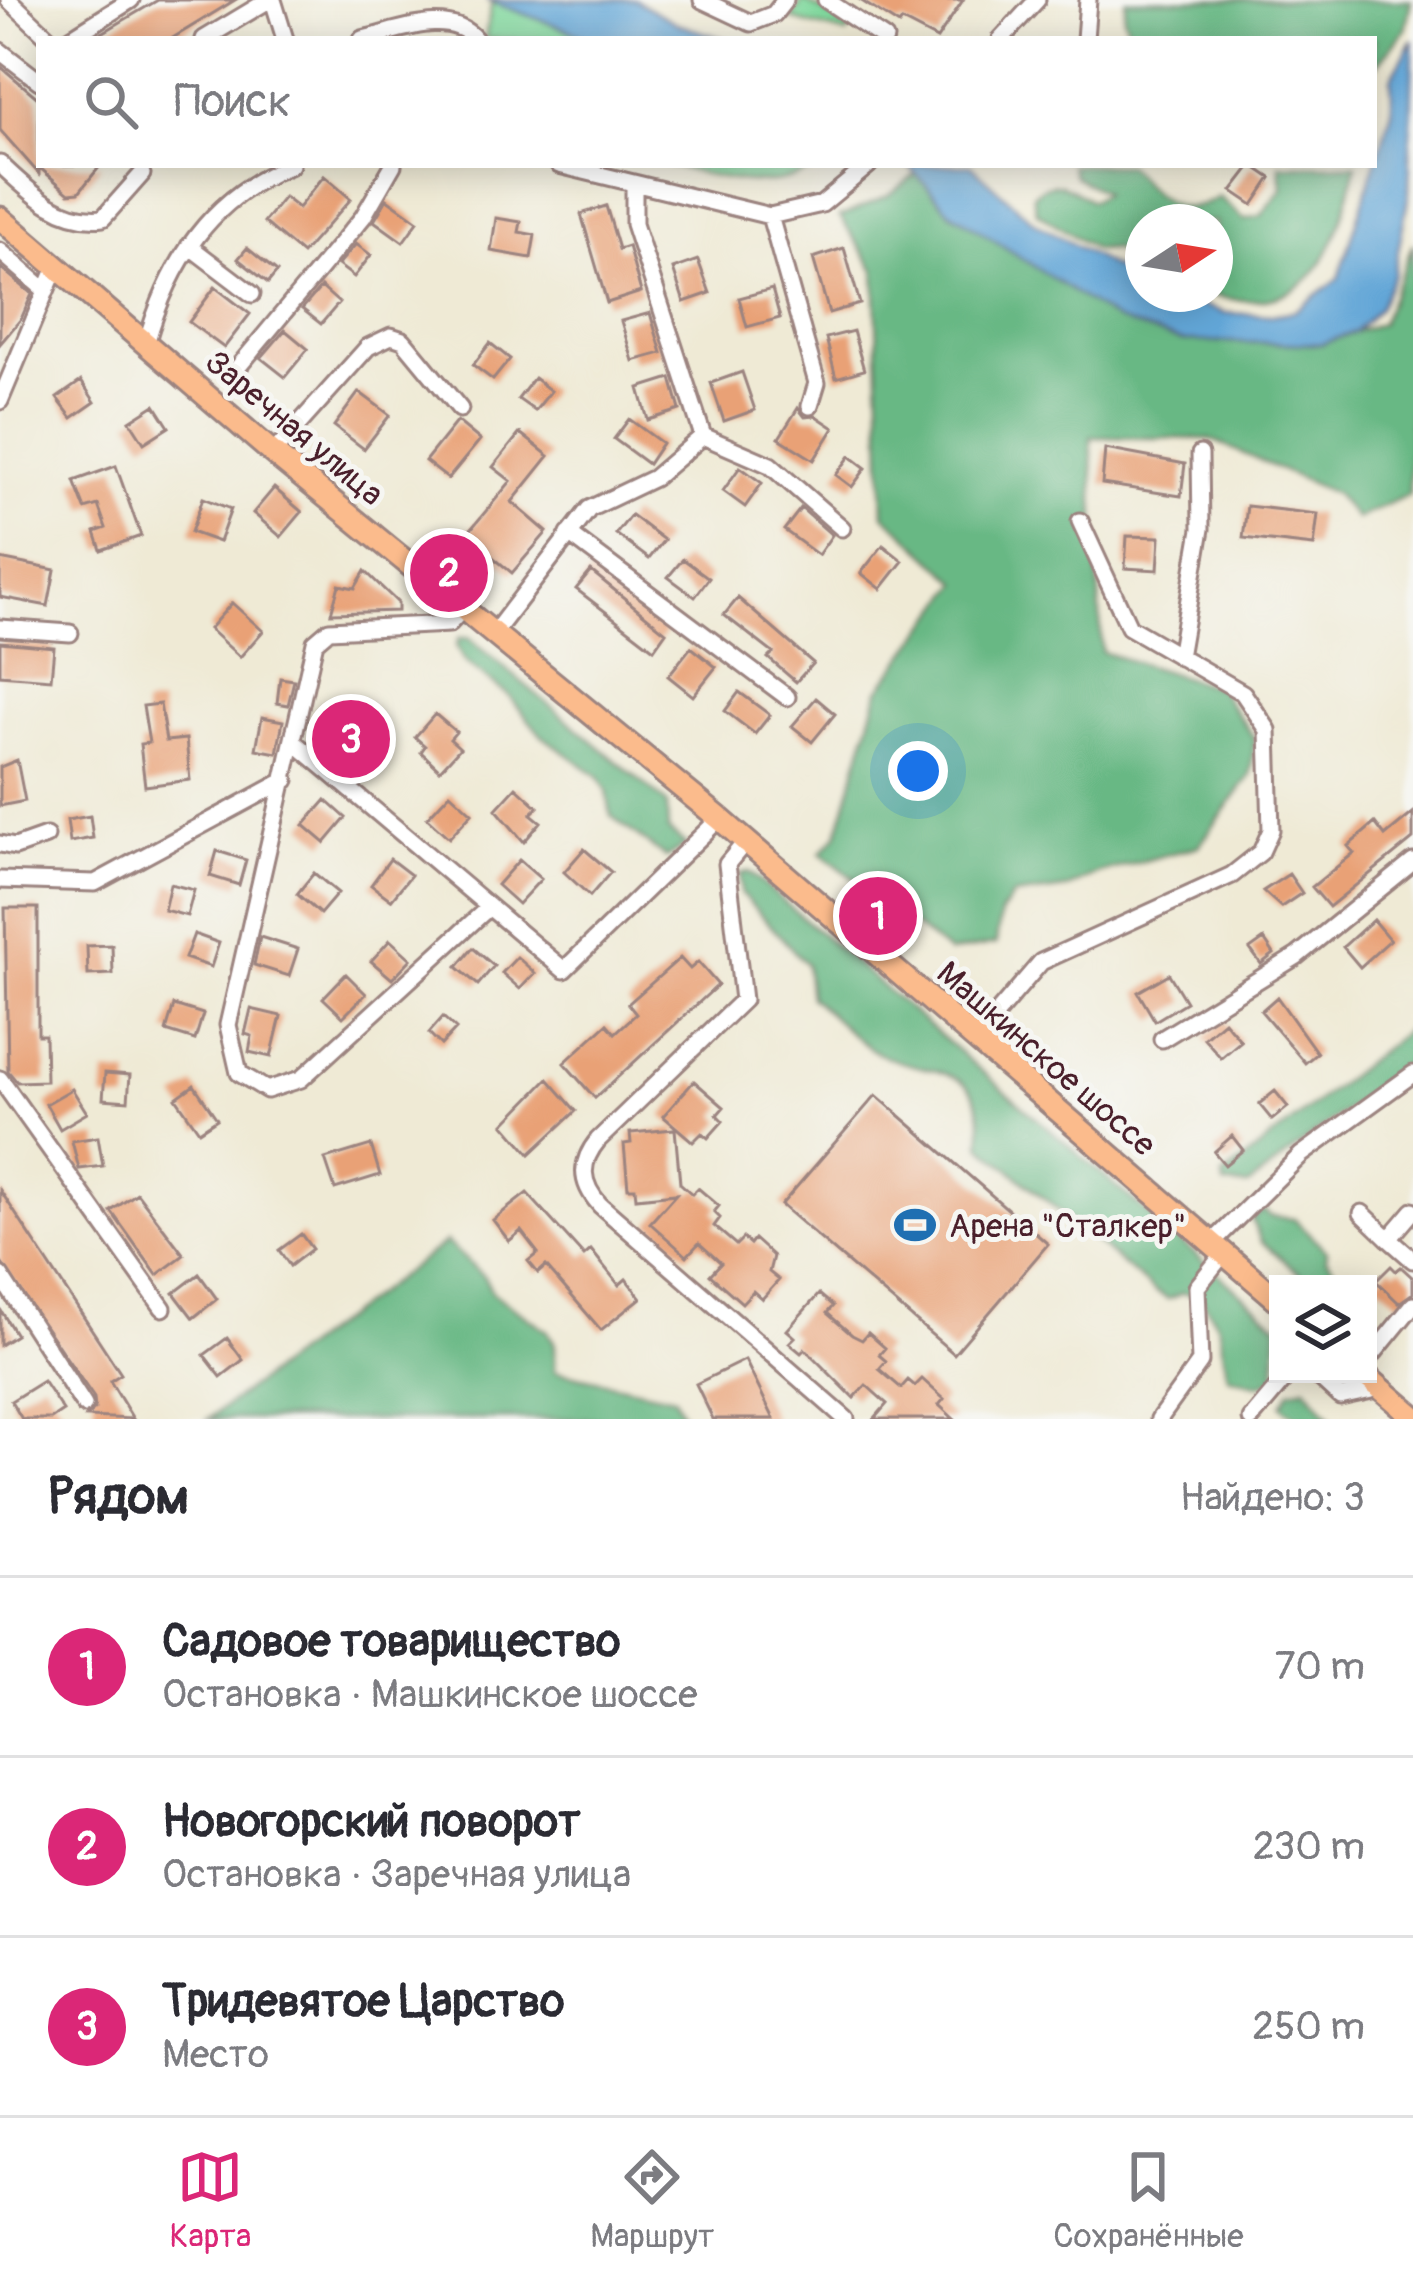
<!DOCTYPE html>
<html lang="ru">
<head>
<meta charset="utf-8">
<style>
  body { margin:0; font-family:Pangolin,sans-serif; background:#f7f7f7; color:#2b2b33 }
  .controls { position:absolute; right:36px; bottom:36px; display:grid; overflow:hidden; border-radius:0px; box-shadow:0 6px 30px #0003 }
  .controls button { width:108px; height:108px; display:grid; place-items:center; padding:0; border:0; border-bottom:3px solid #e1e1e2; background:#fff; color:#2b2b33; font:60px sans-serif }
  .compass { position:absolute; left:1125px; top:204px; width:108px; height:108px; border-radius:50%; background:#fff; box-shadow:0 6px 30px #0003; rotate:78deg }
  .you { position:absolute; left:918px; top:771px; width:42px; height:42px; margin:-30px; border:9px solid #fff; border-radius:50%; background:#1a73e8; box-shadow:0 0 0 18px #1a73e833 }
  .badge { display:grid; place-items:center; width:78px; height:78px; border-radius:50%; background:#db2777; color:#fff; font-size:39px; font-weight:700 }
  .pin { position:absolute; translate:-50% -50%; border:6px solid #fff; box-shadow:0 3px 12px #0006 }
  .list { margin:0; padding:0; list-style:none }
  h2 { display:flex; justify-content:space-between; align-items:center; height:156px; margin:0; padding:0 48px; font-size:51px }
  h2 small { font-size:39px; font-weight:400; color:#7c7c81 }
  .list li { display:grid; grid-template-columns:78px 1fr auto; gap:36px; align-items:center; box-sizing:border-box; height:180px; padding:0 48px; border-top:3px solid #e1e1e2 }
  .list b { display:block; font-size:45px; white-space:nowrap }
  .list p { margin:0; font-size:39px; white-space:nowrap; color:#7c7c81 }
  .list em { font-size:39px; font-style:normal; color:#7c7c81 }
  .icon { flex:none; width:66px; height:66px; fill:none; stroke:currentColor; stroke-width:2; stroke-linecap:round; stroke-linejoin:round }
  .map { position:relative; flex:none; width:1413px; height:1419px; overflow:hidden }
  .search { position:absolute; background:#fff; box-shadow:0 6px 30px #0003; left:36px; right:36px; top:36px; height:132px; display:flex; align-items:center; gap:30px; box-sizing:border-box; padding:0 42px; border-radius:0px; color:#7c7c81; font-size:45px }
  .sheet { height:696px; background:#fff }
  nav { display:flex; justify-content:space-around; align-items:center; box-sizing:border-box; height:168px; border-top:3px solid #e1e1e2; background:#fff; font-size:33px; color:#7c7c81 }
  nav a { display:grid; justify-items:center; gap:6px }
  nav .on { color:#db2777 }
  .map>svg:first-child { display:block }
  .green { fill:#80d89d; stroke:#657c64; stroke-width:3 }
  .forest { fill:#68b884; stroke:#596c58; stroke-width:3 }
  .water { fill:#62a6d7; stroke:#566281; stroke-width:3 }
  .building { fill:#e9a176 }
  .lines { fill:none; stroke-linecap:round; stroke-linejoin:round }
  .minor-casing { stroke:#9c8480; stroke-width:21 }
  .major-casing { stroke:#9c8480; stroke-width:27 }
  .minor { stroke:#fff; stroke-width:15 }
  .major { stroke:#fbbb8c; stroke-width:21 }
  .labels { text-anchor:middle; stroke-width:10; stroke-linejoin:round; paint-order:stroke }
  .street-label { font-size:33px; fill:#4a1f2b; stroke:#f6f6f2 }
  .poi-label { font-size:33px; fill:#4a1f2b; stroke:#f6f6f2; text-anchor:start }
</style>
</head>
<body>
<div class="map">
<svg width="1413" height="1419" viewBox="0 0 1413 1419">
  <rect width="100%" height="100%" fill="#f6f6f2"/>
  <filter id="ink" filterUnits="userSpaceOnUse"><feTurbulence type="fractalNoise" baseFrequency=".00833" numOctaves="2"/><feDisplacementMap in="SourceGraphic" scale="24" xChannelSelector="R" yChannelSelector="G"/><feConvolveMatrix kernelMatrix="1 2 1 2 8 2 1 2 1" color-interpolation-filters="sRGB"/></filter>
  <filter id="wash" filterUnits="userSpaceOnUse"><feTurbulence type="fractalNoise" baseFrequency=".004" numOctaves="4" result="noise"/><feDisplacementMap in="SourceGraphic" scale="48" xChannelSelector="R" yChannelSelector="G"/><feGaussianBlur stdDeviation="2.7" result="paint"/><feColorMatrix in="noise" values="0 0 0 0 0 0 0 0 0 0 0 0 0 0 0 0 0 1.4 0 .05"/><feComposite in="paint" operator="in"/></filter>
  <g filter="url(#wash)">
    <rect width="100%" height="100%" fill="#efead5"/>
    <path class="green" d="M803,0L851,28L847,34L791,19Z
      M492,2L593,39H485Z
      M665,165H821C771,197 720,177 665,165Z"/>
    <path class="forest" d="M1126,0H1411L1405,30L1374,68V39H1146L1131,34L1124,17Z
      M1070,165H1127C1155,196 1176,224 1219,197L1244,219L1261,216L1282,189L1280,165H1356C1337,253 1312,322 1206,294H1215V222H1143V274L1128,258L1113,249L1095,250L1037,212L1033,195C1055,174 1068,187 1091,201L1104,193L1074,176Z
      M916,174L950,212L1182,341L1321,344L1381,323L1413,244L1409,494L1356,519L1335,494L1210,439L1091,437L1102,652L1218,688L1255,739L1250,776L1199,846L1099,873L1066,889L1013,896L1000,914L996,944L949,953L821,853L837,835L879,690L959,583L884,514L875,270L840,217L889,195Z
      M459,638H469L661,798L667,804L668,830L686,845L666,858L611,816L607,791L598,776L542,736L509,696L464,661L456,646Z
      M749,872L1278,1325L1275,1379L1259,1385L1228,1376L1218,1325L1200,1296L1183,1293L1168,1299L1154,1291L981,1145C989,1062 932,1077 884,1056C858,1045 833,1015 810,997L806,964L741,894L740,874Z
      M1413,1025V1058L1248,1186L1224,1185L1223,1177Z
      M1264,1210L1270,1216L1294,1219L1327,1251L1326,1259L1348,1284H1312L1261,1241L1251,1219Z
      M446,1242L485,1278L492,1293L547,1330L555,1344V1371L674,1397L682,1414L678,1419H208Z
      M1306,1387L1331,1419C1312,1419 1291,1419 1282,1405L1290,1390Z"/>
    <path class="water" d="M486,0H635L680,25L725,39H593Z
      M1413,39L1409,193L1394,274L1379,308L1355,332L1321,344L1182,341L1117,321L950,211L908,165H971L1033,221L1143,285V294H1164L1226,313L1272,315L1295,311L1339,278L1392,110L1391,78Z"/>
    <g id="blocks">
      <path class="building" d="M158,0H235L171,39H92Z
        M860,0H963L937,39L902,21L899,25Z
        M0,66L39,99V165H101L79,192L69,193L39,167V174L0,130Z
        M1252,165L1271,178L1253,205L1232,191Z
        M324,176L351,199L302,254L264,222L284,197L298,208Z
        M387,199L418,221L403,242L374,221Z
        M606,206L619,249L628,246L641,292L607,303L581,214Z
        M496,218L521,222L519,232L535,235L531,258L491,251Z
        M356,244L371,255L354,277L338,265Z
        M247,248L277,272L268,283L238,259Z
        M844,248L860,304L829,313L813,258Z
        M698,260L710,293L684,302L673,269Z
        M0,267L32,294L21,319L0,344Z
        M215,287L250,314L224,348L189,322Z
        M321,287L339,303L321,324L302,309Z
        M772,289L780,318L747,327L739,298Z
        M650,313L662,353L633,361L621,321Z
        M285,330L308,349L285,377L261,358Z
        M853,331L864,370L836,378L826,338Z
        M490,343L510,359L493,380L473,365Z
        M742,372L755,410L724,421L711,383Z
        M534,378L551,391L535,411L518,399Z
        M671,378L680,410L648,420L639,388Z
        M81,381L95,402L72,418L57,398Z
        M359,392L390,415L364,449L334,426Z
        M155,405L169,427L144,443L130,421Z
        M798,408L805,417L816,416L834,428L814,460L779,438Z
        M629,419L662,443L648,464L614,439Z
        M457,421L480,440L448,479L425,461Z
        M520,433L549,456L512,502L547,532L512,573L466,535L511,481L493,467Z
        M1105,449L1185,464L1181,496L1102,484Z
        M850,456L866,468L852,487L836,475Z
        M116,466L141,536L101,550L95,532L106,528L98,505L85,509L74,481Z
        M740,467L762,483L745,507L723,491Z
        M274,488L302,512L281,537L253,513Z
        M203,498L231,509L219,542L191,532Z
        M1247,506L1318,514L1314,546L1243,538Z
        M801,508L832,535L818,555L784,530Z
        M631,515L664,540L649,559L616,534Z
        M1127,536L1160,537L1158,570L1125,568Z
        M883,545L903,561L881,589L861,573Z
        M0,559L55,570L48,606L0,597Z
        M683,559L709,578L695,597L668,577Z
        M365,571L398,603V611L331,613L339,585L355,588Z
        M591,571L666,632L654,649L576,589Z
        M738,598L813,663L796,682L768,658L773,653L724,615Z
        M232,603L263,631L240,657L209,629Z
        M0,642L54,647L51,679L0,675Z
        M691,647L716,667L693,696L668,676Z
        M280,678L294,680L288,705L277,703Z
        M739,692L770,715L755,734L725,711Z
        M816,698L835,714L812,742L792,726Z
        M160,704L166,741L186,739L190,780L145,786L140,744L149,743L143,706Z
        M334,710L384,747L362,772L316,730Z
        M435,714L456,732L450,739L460,748L440,770L421,752L425,746L415,737Z
        M262,717L283,721L277,753L256,749Z
        M17,760L25,801L0,806V767Z
        M516,787L538,807L531,814L541,822L524,842L496,809Z
        M450,793L472,813L449,838L427,818Z
        M326,800L346,818L325,843L304,825Z
        M1413,813V839L1329,907L1312,887L1354,853L1348,846L1375,823L1385,836Z
        M90,816L93,838L70,842L67,820Z
        M584,849L611,872L590,896L564,872Z
        M217,851L246,860L239,885L210,876Z
        M390,859L411,875L391,900L371,885Z
        M519,860L541,879L518,904L497,885Z
        M314,873L338,893L320,914L297,894Z
        M1289,874L1302,893L1281,907L1263,891Z
        M170,884L194,890L187,916L164,910Z
        M5,908H38V1035H45L46,1081L17,1082L8,1071Z
        M1373,920L1390,940L1360,967L1343,947Z
        M194,934L219,943L211,967L185,958Z
        M260,937L298,949L289,976L254,965Z
        M1264,939L1274,954L1261,964L1250,949Z
        M390,940L411,959L392,979L371,961Z
        M112,945L113,974L88,975L87,946Z
        M473,948L494,966L478,985L457,967Z
        M517,957L535,973L520,989L502,973Z
        M680,958L690,969L698,962L718,985L595,1098L564,1063L607,1024L615,1033L636,1014L628,1004Z
        M346,974L366,994L343,1017L323,998Z
        M1169,974L1186,1002L1155,1021L1138,992Z
        M1277,997L1317,1053L1305,1063L1261,1011Z
        M174,1005L203,1014L195,1040L166,1031Z
        M251,1009L281,1016L271,1057L249,1052L252,1036L245,1034Z
        M443,1017L456,1029L441,1045L429,1033Z
        M1224,1021L1241,1041L1221,1058L1204,1038Z
        M105,1073L130,1075L128,1101L103,1099Z
        M548,1079L576,1111L530,1154L504,1124Z
        M694,1081L724,1107L717,1115L723,1121L708,1138L702,1133L693,1142L663,1116Z
        M194,1085L217,1119L199,1131L176,1098Z
        M72,1089L87,1113L60,1129L46,1104Z
        M1275,1091L1288,1107L1272,1120L1259,1104Z
        M876,1095L1048,1244L954,1354L781,1205Z
        M675,1129L680,1183L692,1194L698,1188L719,1206L714,1212L720,1218L714,1226L736,1245L743,1238L750,1244L754,1239L773,1256L769,1272L779,1280L762,1299L753,1291L742,1303L710,1275L721,1263L699,1243L687,1256L650,1223L676,1194L636,1198L635,1188H628L624,1144L631,1143L630,1133Z
        M1232,1136L1243,1150L1225,1165L1214,1152Z
        M98,1137L103,1166L79,1169L72,1141Z
        M371,1145L380,1175L335,1189L325,1159Z
        M0,1190L121,1374L110,1381L133,1419L86,1417L95,1409L94,1398L0,1261Z
        M137,1193L184,1255L157,1275L111,1211Z
        M527,1193L584,1256L591,1250L619,1285L626,1279L641,1298L601,1330L546,1266L538,1273L528,1261L538,1253L521,1231L509,1241L493,1220Z
        M301,1234L312,1249L290,1266L279,1250Z
        M1391,1266L1396,1271L1401,1267L1413,1278V1293L1399,1303L1376,1281Z
        M199,1274L217,1299L193,1318L174,1293Z
        M819,1294L833,1306L827,1313L852,1335L862,1340L868,1333L885,1348L879,1355L886,1361L879,1369L901,1388L908,1380L915,1386L922,1379L944,1399L939,1405L954,1419H874L887,1404L866,1385L854,1398L805,1349L801,1353L789,1343L795,1337L787,1330Z
        M0,1309L16,1335L0,1345Z
        M227,1338L243,1360L221,1377L204,1355Z
        M745,1360L774,1419H713L696,1384Z
        M43,1381L63,1411L51,1419H22L11,1401Z"/>
    </g>
  </g>
  <g filter="url(#ink)">
    <use href="#blocks" fill-opacity="0" stroke="#9c8480" stroke-width="3"/>
    <g class="lines">
      <g class="minor-casing">
        <path id="minor" d="M9,0L50,39
          M273,0L285,39
          M702,0L751,23L774,14L785,0
          M826,0L885,39
          M69,39L131,0
          M204,39L269,0
          M362,39C396,32 449,8 475,39
          M1001,39L1037,0
          M1085,39L1088,0
          M0,51L39,81
          M0,164C29,191 60,223 103,218L142,174
          M559,165L770,216L822,204L869,165
          M634,185V224L703,436
          M770,216L817,383L810,406
          M189,246L252,294
          M0,251L46,291
          M146,344C169,262 211,197 291,165
          M234,372L363,217L393,165
          M0,401L56,267
          M273,453L368,347L391,336L403,340L460,409
          M569,534L787,697
          M463,609L449,624L329,630L315,642L228,1025L239,1073L267,1090L301,1079L488,908
          M0,628L70,633
          M494,633L589,509L654,478L703,436L770,465L842,528
          M1179,657L1201,529L1200,454
          M295,743L564,970L720,818
          M746,841L727,864L743,1000L598,1140C579,1163 580,1183 600,1205L846,1419
          M0,844L15,847L46,836
          M0,880L95,883L286,780
          M975,1039L1041,962L1232,875L1261,852L1271,830L1268,730L1243,693L1129,627L1080,521
          M1162,1039L1297,956L1413,862
          M0,1079L163,1308
          M1413,1211L1389,1239L1413,1260
          M1362,1213L1389,1239
          M1212,1243L1301,1155L1413,1074
          M0,1275L84,1405
          M1368,1360L1413,1305
          M1315,1374L1340,1397L1381,1388
          M1159,1419L1200,1362L1197,1287L1224,1253
          M1251,1419L1289,1374"/>
      </g>
      <g class="major-casing">
        <path id="major" d="M0,218L273,453L719,818L1278,1300
          M1364,1374L1413,1416"/>
      </g>
      <use href="#minor" class="minor"/>
      <use href="#major" class="major"/>
    </g>
  </g>
  <defs>
    <g id="stadium-bare" transform="scale(3.24)"><path d="M0-5a6.5 5 0 1 0 0 10a6.5 5 0 1 0 0-10ZM-3.5-1.8h7v3.6h-7Z" fill="#1f6fb2" stroke="#f6f6f2" stroke-width="2.5" paint-order="stroke"/></g>
  </defs>
  <g fill-rule="evenodd">
    <use href="#stadium-bare" x="915" y="1225"/>
  </g>
  <g class="labels">
    <g class="street-label">
      <text transform="translate(295 427) rotate(40)" y="12">Заречная улица</text>
      <text transform="translate(1047 1058) rotate(41)" y="12">Машкинское шоссе</text>
    </g>
    <g class="poi-label">
      <text x="949" y="1237">Арена "Сталкер"</text>
    </g>
  </g>
</svg>
<div class="controls">
<button><svg class="icon" aria-label="layers" viewBox="0 0 24 24"><path d="M12 4l9 5-9 5-9-5zM3 14l9 5 9-5"/></svg></button>
</div>
<svg class="compass" viewBox="-18 -18 36 36"><path d="M0-13l5 13h-10z" fill="#e53935"/><path d="M0 13l5-13h-10z" fill="#7c7c81"/></svg>
<div class="you"></div>
<div class="pin badge" style="left:878px;top:916px">1</div>
<div class="pin badge" style="left:449px;top:573px">2</div>
<div class="pin badge" style="left:351px;top:739px">3</div>
<div class="search"><svg class="icon" aria-label="search" viewBox="0 0 24 24"><circle cx="10" cy="10" r="6"/><path d="M15 15l6 6"/></svg>Поиск</div>
</div>
<section class="sheet">
<h2>Рядом<small>Найдено: 3</small></h2>
<ul class="list">
<li><span class="badge">1</span><div><b>Садовое товарищество</b><p>Остановка · Машкинское шоссе</p></div><em>70 m</em></li>
<li><span class="badge">2</span><div><b>Новогорский поворот</b><p>Остановка · Заречная улица</p></div><em>230 m</em></li>
<li><span class="badge">3</span><div><b>Тридевятое Царство</b><p>Место</p></div><em>250 m</em></li>
</ul>
</section>
<nav>
<a class="on"><svg class="icon" aria-label="map" viewBox="0 0 24 24"><path d="M3 6l6-2 6 2 6-2v14l-6 2-6-2-6 2zM9 4v14M15 6v14"/></svg>Карта</a>
<a><svg class="icon" aria-label="directions" viewBox="0 0 24 24"><path d="M12 3l9 9-9 9-9-9zM9 14v-3h6M13 9l2 2-2 2"/></svg>Маршрут</a>
<a><svg class="icon" aria-label="saved" viewBox="0 0 24 24"><path d="M7 4h10v16l-5-4-5 4z"/></svg>Сохранённые</a>
</nav>
</body>
</html>
